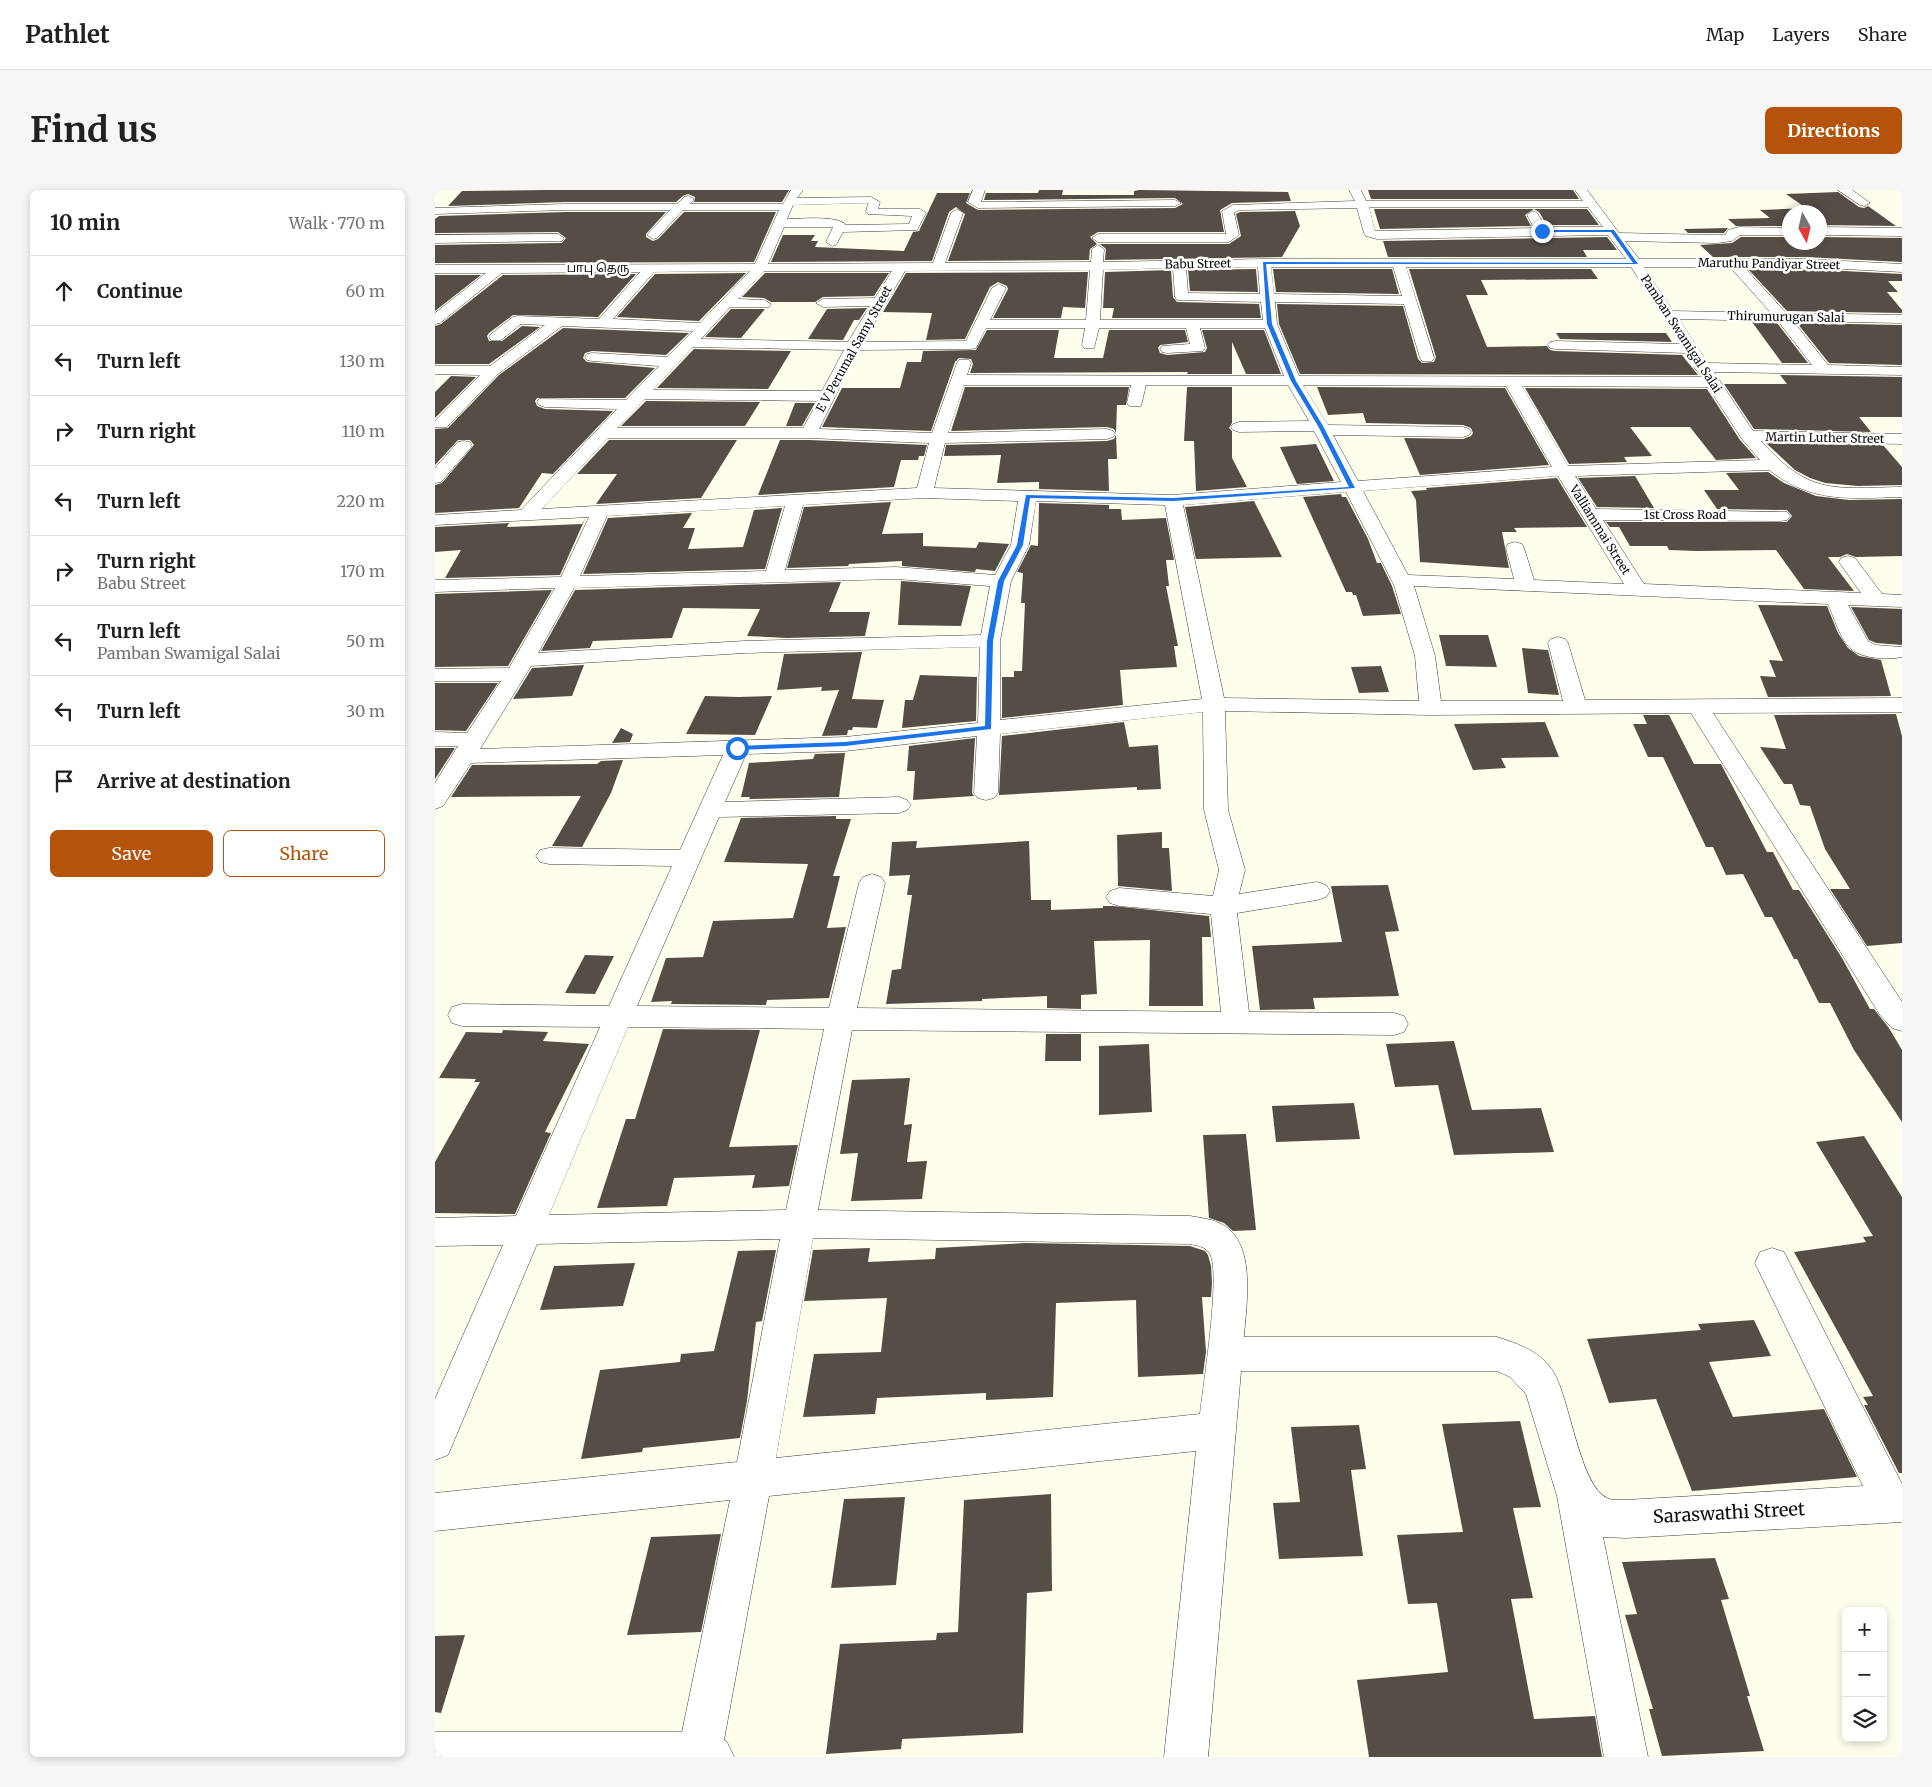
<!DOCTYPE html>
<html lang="en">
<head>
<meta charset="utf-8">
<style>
  body { margin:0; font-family:Merriweather,"Noto Sans Tamil",serif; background:#f6f6f6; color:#202124 }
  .controls { position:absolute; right:15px; bottom:15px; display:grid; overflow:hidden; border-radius:8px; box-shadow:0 2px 8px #0003 }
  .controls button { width:45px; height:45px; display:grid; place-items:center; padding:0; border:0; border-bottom:1px solid #e0e0e0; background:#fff; color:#202124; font:25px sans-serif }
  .compass { position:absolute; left:1347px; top:15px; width:45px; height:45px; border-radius:50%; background:#fff; box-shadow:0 2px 8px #0003; rotate:172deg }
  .stop { position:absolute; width:15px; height:15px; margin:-11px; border:4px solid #1a73e8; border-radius:50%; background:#fff }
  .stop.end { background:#1a73e8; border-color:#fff; box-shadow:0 1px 5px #0008 }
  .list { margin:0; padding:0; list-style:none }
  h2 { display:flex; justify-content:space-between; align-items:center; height:65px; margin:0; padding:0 20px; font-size:21px }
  h2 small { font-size:16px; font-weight:400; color:#757577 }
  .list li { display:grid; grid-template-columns:32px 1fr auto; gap:15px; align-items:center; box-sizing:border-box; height:70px; padding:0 20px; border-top:1px solid #e0e0e0 }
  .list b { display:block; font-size:19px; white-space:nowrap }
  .list p { margin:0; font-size:16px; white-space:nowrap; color:#757577 }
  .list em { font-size:16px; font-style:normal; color:#757577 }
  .actions { display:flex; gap:10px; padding:15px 20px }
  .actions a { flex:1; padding:11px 0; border:1px solid #b45309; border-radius:8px; text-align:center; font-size:18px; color:#b45309 }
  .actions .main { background:#b45309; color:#fff }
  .icon { flex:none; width:28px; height:28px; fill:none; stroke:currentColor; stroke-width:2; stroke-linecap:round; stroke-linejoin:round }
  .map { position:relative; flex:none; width:1467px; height:1567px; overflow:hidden; border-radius:8px }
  header { display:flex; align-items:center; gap:30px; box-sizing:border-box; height:70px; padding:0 25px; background:#fff; border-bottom:1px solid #e0e0e0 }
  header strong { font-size:24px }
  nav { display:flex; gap:28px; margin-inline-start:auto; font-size:18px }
  .intro { display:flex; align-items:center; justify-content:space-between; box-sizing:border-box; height:120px; padding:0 30px }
  h1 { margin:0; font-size:35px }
  .button { padding:12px 22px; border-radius:8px; background:#b45309; color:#fff; font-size:18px; font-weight:700 }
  main { display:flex; gap:30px; padding:0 30px }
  aside { flex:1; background:#fff; border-radius:8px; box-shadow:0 2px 8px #0003 }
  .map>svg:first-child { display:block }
  .building { fill:#554e47 }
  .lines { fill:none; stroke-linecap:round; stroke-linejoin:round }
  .minor-casing { stroke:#3f3f3f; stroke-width:1 }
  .minor { fill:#fff; fill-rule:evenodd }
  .route { fill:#1a73e8 }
  .labels { text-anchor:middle; stroke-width:5; stroke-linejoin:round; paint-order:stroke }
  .far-street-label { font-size:12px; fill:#0c0c0c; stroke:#fff }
  .near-street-label { font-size:18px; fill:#0c0c0c; stroke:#fff }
</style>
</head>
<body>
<header>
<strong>Pathlet</strong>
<nav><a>Map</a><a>Layers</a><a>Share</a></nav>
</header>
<div class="intro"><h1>Find us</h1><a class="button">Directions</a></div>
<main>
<aside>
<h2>10 min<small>Walk · 770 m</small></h2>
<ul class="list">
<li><svg class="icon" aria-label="ahead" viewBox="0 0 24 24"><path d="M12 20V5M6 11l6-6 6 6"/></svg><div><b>Continue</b></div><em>60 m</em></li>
<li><svg class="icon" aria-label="left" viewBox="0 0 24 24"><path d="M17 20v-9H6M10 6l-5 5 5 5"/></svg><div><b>Turn left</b></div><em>130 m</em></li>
<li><svg class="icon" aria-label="right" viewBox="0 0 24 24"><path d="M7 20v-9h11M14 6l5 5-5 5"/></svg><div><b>Turn right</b></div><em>110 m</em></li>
<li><svg class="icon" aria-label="left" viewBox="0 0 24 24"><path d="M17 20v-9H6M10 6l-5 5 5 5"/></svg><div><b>Turn left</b></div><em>220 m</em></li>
<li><svg class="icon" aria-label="right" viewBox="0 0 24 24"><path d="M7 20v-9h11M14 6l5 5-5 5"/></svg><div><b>Turn right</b><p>Babu Street</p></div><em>170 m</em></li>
<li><svg class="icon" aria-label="left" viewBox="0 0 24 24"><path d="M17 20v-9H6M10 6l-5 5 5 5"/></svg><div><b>Turn left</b><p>Pamban Swamigal Salai</p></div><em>50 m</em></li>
<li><svg class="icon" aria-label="left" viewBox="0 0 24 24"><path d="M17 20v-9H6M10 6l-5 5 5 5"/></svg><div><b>Turn left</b></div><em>30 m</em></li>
<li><svg class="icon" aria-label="arrive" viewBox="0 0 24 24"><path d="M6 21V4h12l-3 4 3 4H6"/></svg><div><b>Arrive at destination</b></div></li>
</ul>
<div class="actions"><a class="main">Save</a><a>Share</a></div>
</aside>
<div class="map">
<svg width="1467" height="1567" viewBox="0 0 1467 1567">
  <rect width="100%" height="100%" fill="#fffdeb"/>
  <path class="building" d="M112,0H354L347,12H259L260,7L253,4L248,6L241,12H130L13,16L27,1Z
    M604,0H628L627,5H699V1L704,0L853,2L856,11L797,13L785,20L789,42H663L655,47L662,54L655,59L654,70L513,71L530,24L521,17L514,22L497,71L336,72L348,45H380L376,51H383L380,57L469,61L478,42L484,41L502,3H535L531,13L543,20L740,18L748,14L740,8L549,10L551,3H603Z
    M933,0H1138L1144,9H936Z
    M1403,2L1424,17L1429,18L1433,16L1461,36L1384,35V22H1354V36H1301L1293,29L1335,28L1325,20L1371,18L1351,4Z
    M939,19H1152L1164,35H1112L1104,22L1099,19L1090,25L1096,36L945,39Z
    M860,21L865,36L847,67L670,70L671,59L665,54H794L806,46L801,24L805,22Z
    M130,22H231L211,44V47L218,51L223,49L249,22H341L319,72L0,73V55L127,53L131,48L123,42L0,43V29L4,26Z
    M1293,38L1289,43H1253L1249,39Z
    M1172,47L1182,60H1148L1152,67H953L948,51Z
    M1306,47H1354V52H1384V47L1467,48V72L1370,67H1278L1265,55L1297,53Z
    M821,79L823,102L755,101L753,80Z
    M838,79H957L964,104L841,102Z
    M974,79H1156L1163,89L1046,90L1053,105H1031L1052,157L1112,156L1115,160L1120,161L1247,165L1263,185L865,184L844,134L842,114L968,116L983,169L987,173L999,172L1001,167Z
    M1313,79H1370L1467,84V91H1453L1463,102H1452L1467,120V123L1352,121Z
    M736,80L738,107L742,112L824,114L826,128H677L679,118H668L670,82Z
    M653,82L650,118L628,117L626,128H558L573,99L572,96L563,92L555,97L530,149L491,150L497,123L448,122L471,83Z
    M311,83L264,131L182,127L220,84Z
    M330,83H454L439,106L388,107L380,112H336L329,108L307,107Z
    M201,84L163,127L78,125L54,143L52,146L54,151H67L87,136L105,137L54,174H0V136L6,134L68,85Z
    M0,85H46L0,121Z
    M432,118L424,130H419L408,150L373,149L392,119Z
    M296,119H330L306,148L270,147Z
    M1317,132L1342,133L1373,173H1347Z
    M1362,133L1467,135V175L1394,173Z
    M128,138L254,143L231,165L157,161L150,163L148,168L152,172L220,178L190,208H102L100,211L102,216L110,219L178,221L118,284L107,283L84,318L0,323V295L7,293L39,255L35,250H23L0,275V239L13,238L64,185Z
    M552,140H624L619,168H668L674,140H750L753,152L725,155L723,158L725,163L732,165L770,162L772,158L767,140H829L846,184H811L797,152V184H752L753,182L535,183L538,174L536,169L524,168L520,172L496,241L387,237L407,198H465L472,172H486L488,161L541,160Z
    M1121,143H1231L1237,152L1125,149Z
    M259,159L356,161L333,199L222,198Z
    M1345,185L1467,187V227H1424L1436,242L1319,239L1289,194H1352Z
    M16,186L41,187L0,228V202Z
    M530,197H694L691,215H682L681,243L679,239L672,237L516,241Z
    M752,197H797V233L794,238L797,241V268L812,297L761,301L759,251H749Z
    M882,197L1070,198L1114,275L985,285L969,248L1028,249L1036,246L1038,243L1036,238L1028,235L931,233L928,223L893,225Z
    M1090,198L1272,199L1305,250L1321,268L1281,270L1255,237H1195L1217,266L1189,267L1192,272L1134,274Z
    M211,211L325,212L310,236H186Z
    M360,213H380L367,236H351Z
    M681,245L682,269H673L674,301L604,299V292L562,293L566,265L509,266L511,255L672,251L679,249Z
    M174,250H302L266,308L161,314L182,284H142Z
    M345,250H374L492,255L489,266H484L483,270H466L459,297L323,305Z
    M1331,253L1448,255L1467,277V295L1423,296L1390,293L1375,288L1360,280Z
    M881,254L899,291L862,294L845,257Z
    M1333,282L1349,293L1381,306L1414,310L1467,309V366L1421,367L1412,364L1405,367H1393L1419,401L1369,399L1341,360L1262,361L1234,360L1232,356H1195L1184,337H1175L1171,332H1352L1357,326L1352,320L1282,319L1269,300H1304L1291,283Z
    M1200,286L1219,318L1162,317L1143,288Z
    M1122,288L1152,337L1079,338L1082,342H1067L1074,378L985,372L981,310L976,301L992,300L991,298Z
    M906,304L907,307H911L933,349L942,373H946L957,396L966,424L928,426L921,405H918L917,402H911L868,307Z
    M819,311L847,367L761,369L750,317Z
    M456,312L447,344L488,343V356L541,358L544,352L574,354L560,381L541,379L540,382L467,376V371L414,374L413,376L352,378L369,317Z
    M604,313L674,315V319H686L687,330L731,328L739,370H731L734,396H731L743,456H739L742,477L685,480L688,515L567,528V487H579V481H587L590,413H586L588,383L582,382L596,355L603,356Z
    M347,318L330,379L148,384L173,328L257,323L248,338H260L253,359L308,357L319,320Z
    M150,329L125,385L10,388L26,360L0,362V337L74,333L72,337L147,334Z
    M466,391L536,396L526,436L463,435Z
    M406,392L394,422H435L430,446L352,448L312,446L325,419L248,418L237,448L158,451L155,458L106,461L140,400Z
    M117,400L73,476L0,477V404Z
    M1323,415L1392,416L1403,443L1413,458L1424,466L1446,470L1456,506L1333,507L1325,486L1341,487L1334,470L1348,471Z
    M1416,417L1467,419V455L1441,453L1434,450Z
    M1004,445H1053L1062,477L1011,476Z
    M1087,458L1113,460L1124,505L1093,503Z
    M427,462L417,509L449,510L442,538L418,537L417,540H413L412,545L387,546L404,500L386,501L387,497L342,500L349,464Z
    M149,475L137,506L78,509L97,478Z
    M946,476L954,502L924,503L916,477Z
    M485,485L542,487L541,531L467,538L470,510H478Z
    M0,493H63L31,541L0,540Z
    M270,506L304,507L337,506L320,545L251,544Z
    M1461,524L1467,546V753L1432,756L1395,699H1415L1390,659L1375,616L1365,615L1357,594H1349L1325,557L1351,559L1339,525Z
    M1208,525H1234L1259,574H1286L1332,662H1338L1358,700H1364L1407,768L1435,819H1439L1454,838L1467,860V932L1419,860L1395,813H1384L1362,769H1359L1337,727H1330L1308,684L1291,685L1278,657H1271L1228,567H1213L1198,534H1212Z
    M689,532L694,557L723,555L726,599L702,600V597L564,605L567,546Z
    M1110,532L1124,567L1066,568L1071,578L1038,580L1019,534Z
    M186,538L198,544L195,552L177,553Z
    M540,548L537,603L539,606L478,610L480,581H472L474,556Z
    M0,558H20L0,589Z
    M410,563L404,607L314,609L315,607H306L314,573L378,569L380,564Z
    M188,570L176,603L147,657L117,656L146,606L16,607L37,575L162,574L166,571Z
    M401,626V629H416L398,686H405L392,738L411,737L394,808L332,810L331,815L236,814L237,811L216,812L231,768L268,767L278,731L358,728L373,674L289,672L306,628Z
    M727,642V658H734L737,701L683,696L682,645Z
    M482,651L481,658L594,651L596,710H616V720L668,718V716H678L774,726L776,747H767L768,816H714L715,750L659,751L662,804L646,805V819L612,818V806L547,809V811L451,814L457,780L466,779L477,705H472L475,685L454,686L457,652Z
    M953,695L964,741L950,742L964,806L878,808L880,819L825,820L817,756L907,752L896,696Z
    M150,765L179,766L160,804L130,803Z
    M228,839L325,840L294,957L363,955L354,996L317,998L320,985L239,988L232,1016L162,1018L191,929H200Z
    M68,840L113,842L108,851L154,854L110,942L116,943L80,1024L0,1023V972L45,892H39L41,889L4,888L31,842L67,843Z
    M611,844H646V871H610Z
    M1019,851L1037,920L1106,918L1119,962L1019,965L1003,895L960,897L951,854Z
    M714,854L717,922L664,925V856Z
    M475,888L469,935L477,934L472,972L492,971L487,1009L416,1011L423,963L405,964L417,890Z
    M919,913L925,949L841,952L837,916Z
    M811,944L821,1040L798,1041L789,1033L774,1028L768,945Z
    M1429,946L1467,1007V1283H1464L1429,1215H1433L1428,1207L1438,1206L1359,1062L1431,1052L1428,1047L1438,1046L1381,952Z
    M591,1053L755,1056L770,1061L773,1065L776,1076L777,1093L776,1107H767L771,1162L768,1184L703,1187L701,1110L621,1113L618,1207L551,1210V1203L442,1208L440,1224L368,1227L379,1164L446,1162L452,1108L369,1111L378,1060L435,1058L433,1072L500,1069L501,1058Z
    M341,1060L327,1131L321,1132L312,1211L305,1248L208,1258L207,1262L146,1269L165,1180L245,1172L246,1164L279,1161L303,1061Z
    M200,1073L188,1116L105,1120L119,1076Z
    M1319,1130L1336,1166L1274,1172L1298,1227L1389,1219L1422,1287L1257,1301L1221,1209L1174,1213L1152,1149L1266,1140L1263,1134Z
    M1085,1231L1106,1317L1078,1318L1098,1408L1076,1409L1099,1529L1160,1526L1167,1567H934L922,1490L1013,1482L1002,1413L973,1414L962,1345L1028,1342L1007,1234Z
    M924,1235L931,1279L916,1280L928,1366L844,1369L838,1313L865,1312L856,1237Z
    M616,1304L617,1401L592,1403L588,1543L467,1549L466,1559L391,1564L405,1454L501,1450L502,1443L523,1442L529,1310Z
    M470,1307L461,1395L396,1398L409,1309Z
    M286,1344L266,1442L192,1445L216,1347Z
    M1280,1368L1294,1409L1286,1410L1315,1506H1312L1329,1561L1227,1566L1214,1519H1218L1190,1425L1202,1424L1187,1372Z
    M30,1445L6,1523L0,1522V1446Z"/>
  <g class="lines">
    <g class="minor-casing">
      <path id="minor" d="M356,0H368L362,8L436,7L445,12L443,19H485L491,23L482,40L408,42L401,55L397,56L391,52L398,37H349L333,74L498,73L516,23L522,19L528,23L510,73L656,72L657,59L663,55L669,59L668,72L829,69H1191L1173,45L942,49L931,46L929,43L922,18L804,20L799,23L804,45L794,52H663L657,48L663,44H791L787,21L798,15L920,11L914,0H926L931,11H1148L1140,0H1152L1184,43L1282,45H1290L1293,40L1304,37L1354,38V45H1305L1297,51L1282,53L1190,51L1204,69H1370L1467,74V82L1370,77H1309L1351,123L1467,125V133L1358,131L1393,175L1467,177V185L1279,182L1318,241L1467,244V254L1326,251C1375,306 1399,298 1467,297V307C1415,308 1378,314 1334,280L1140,286L1161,319L1352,322L1355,326L1352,330L1346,331L1168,330L1209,394L1426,403L1404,372L1406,368L1413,366L1420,368L1447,404L1467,405V417L1413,415L1433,451L1440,455L1467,457V467C1452,470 1425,469 1414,457C1404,446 1399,427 1393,414L979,396L1000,466L1006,511H1128L1113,453L1116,449L1123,447L1130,449L1133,453L1150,510L1467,508V522L1278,523L1467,812V841L1457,838L1445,825L1256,523L996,525L790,521L793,620L810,680L804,704L882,692L891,695L895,701L891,707L882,710L802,723L814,822L959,823L969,826L973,834L969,842L959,845L417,840L383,1020L755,1026C766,1028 778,1029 788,1035C822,1054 811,1116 809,1147H1062C1084,1154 1107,1162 1119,1183C1135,1210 1145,1296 1172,1308C1177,1311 1186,1309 1191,1310L1428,1296L1320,1073L1325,1062L1337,1058L1349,1062L1467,1294V1332L1191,1348L1168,1347L1213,1567H1169L1122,1306L1091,1204L1075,1187L1062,1181H806L773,1567H729L761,1261L334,1306L289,1550L292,1552L299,1567H0V1542H247L295,1310L0,1341V1303L302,1272L345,1049L102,1054L13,1265L0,1270V1209L68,1055L0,1056V1028L81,1026L165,837L27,836L17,833L13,825L17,817L27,814L174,816L237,676L114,674L105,672L101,666L105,660L114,658L245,660L288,565L36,573L8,616L0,619V593L23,556H0V542L32,543L66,491H0V479L74,478L120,398L0,402V390L126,387L154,327L0,335V325L86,320L182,219L110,217L104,215L102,212L104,209L191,210L224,176L157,171L152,170L150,167L152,164L157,163L232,167L258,141L127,136L63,184L12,237H0V231L45,185L0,184V176H55L110,135L86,134L66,150H56L54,147L56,144L78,127L83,126L164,129L205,82L67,83L5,133L0,134V123L51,83H0V75L320,74L344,20H248L222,48L218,49L212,45L235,20H130L0,24V18L130,14H242L249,7L253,6L259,9L255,14H348ZM433,13L431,22L433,24L477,26L474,34L411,35C403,25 365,29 352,29L358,15ZM934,17H1153L1168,37H1111L1102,23L1098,21L1092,25L1099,38L942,41H940ZM823,77L825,104L753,103L751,78ZM836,77H958L967,106L839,104ZM971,77H1196L1246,154L1120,151L1115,152L1113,155L1115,158L1120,159L1252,163L1260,175L1259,177L1267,187L864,186L842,134L840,112L969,114L985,168L987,171H997L999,168ZM1209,77H1295L1336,123L1238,121ZM738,78L740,107L742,110L826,112L828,130H665L668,80ZM655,80L651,130H555L571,98L564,94L557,98L531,151L428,152L470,81ZM315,81L265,133L178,129L219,82ZM329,81H457L440,108L388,109L381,113L388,117L435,116L413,152L266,149L295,117H334L336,114L329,110L303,109ZM1244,129L1343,131L1377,175L1273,173ZM551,138H650L647,155L649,158H659L664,138H751L755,154L727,156L725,159L727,162L732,163L768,161L770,158L765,138H830L849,186L532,185L536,173L534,170H524L522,173L497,243L384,239L423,160L536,159L541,158ZM258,157L409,160L387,201L218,200ZM529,195H696L692,213L694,216H706L711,195H853L874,231L804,232L798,234L796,237L798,240L804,242L879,241L906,292L738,305L499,298L510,253L672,249L678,247L680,244L678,241L672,239L513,243ZM868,195L1071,196L1117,277L923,291L898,245L1028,247L1034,245L1036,242L1034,239L1028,237L893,235ZM1087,196L1273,197L1307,249L1325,270L1133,276ZM210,209L383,211L368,238H182ZM173,248H374L494,253L482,298L107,319ZM1123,286L1189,394L1099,390L1089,358L1087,354L1080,352L1073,354L1071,358L1079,389L973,385L928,301ZM911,302L959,395L980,466L984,511L789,508L748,315ZM489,308L583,311L576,355L560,385L461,377L350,380L368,315ZM601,311L730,315L767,509L565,530V451L576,391L594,355ZM350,316L331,381L145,386L172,326ZM461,389L555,396L546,445L310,451L103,463L139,398ZM545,457L543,533L410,547L45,559L96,476L310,463ZM768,522L769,620L784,680L778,706L684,698L675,701L671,707L675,713L684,716L776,724L786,822L422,818L450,693L446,687L437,684L428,687L424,693L394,818L202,816L284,627L464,623L472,620L476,615L472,610L464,607L290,612L311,564L410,561L542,546L539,603L543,608L551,610L559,608L563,603L565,544ZM193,837L389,839L351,1020L114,1025ZM378,1048L755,1054C763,1056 770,1056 775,1064C786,1084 768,1196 765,1224L341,1268Z
        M538,0H550L546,12L740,10L746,13L740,16L543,18L533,12Z
        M1403,0H1417L1435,13L1429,16L1425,15Z
        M1384,37L1467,38V46L1384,45Z
        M123,44L129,48L127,51L0,53V45Z
        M29,251L35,252L37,256L6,292L0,293V278L23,252Z"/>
    </g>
    <use href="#minor" class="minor"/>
  </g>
  <path class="route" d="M1107,40H1179L1203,74H831L837,134L861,191L888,236L920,298L738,311L595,308L588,355L569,391L558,451L556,539L410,556L302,560L298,558L302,556L410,552L550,536L552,451L563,391L582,355L591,305L738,308L914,297L883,236L856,191L832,134L828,72L1198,73L1176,42H1106Z"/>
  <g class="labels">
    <g class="far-street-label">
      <text transform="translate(763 74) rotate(-1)" y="4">Babu Street</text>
      <text transform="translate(1334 74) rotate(1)" y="4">Maruthu Pandiyar Street</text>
      <text x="163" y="82">பாபு தெரு</text>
      <text transform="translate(1351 127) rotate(1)" y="4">Thirumurugan Salai</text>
      <text transform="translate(1246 144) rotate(57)" y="4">Pamban Swamigal Salai</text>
      <text transform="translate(419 159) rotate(-61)" y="4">E V Perumal Samy Street</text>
      <text transform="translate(1390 248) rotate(1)" y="4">Martin Luther Street</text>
      <text x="1250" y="329">1st Cross Road</text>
      <text transform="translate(1165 340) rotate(58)" y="4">Valliammai Street</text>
    </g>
    <g class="near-street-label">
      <text transform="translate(1294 1323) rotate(-3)" y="6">Saraswathi Street</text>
    </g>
  </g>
</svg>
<div class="controls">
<button>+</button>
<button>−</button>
<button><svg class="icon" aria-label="layers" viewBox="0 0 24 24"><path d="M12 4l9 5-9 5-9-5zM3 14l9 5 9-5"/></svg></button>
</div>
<svg class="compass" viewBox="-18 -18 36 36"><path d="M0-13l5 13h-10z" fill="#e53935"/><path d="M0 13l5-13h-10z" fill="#757577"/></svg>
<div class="stop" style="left:302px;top:558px"></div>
<div class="stop end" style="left:1107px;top:41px"></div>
</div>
</main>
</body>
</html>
